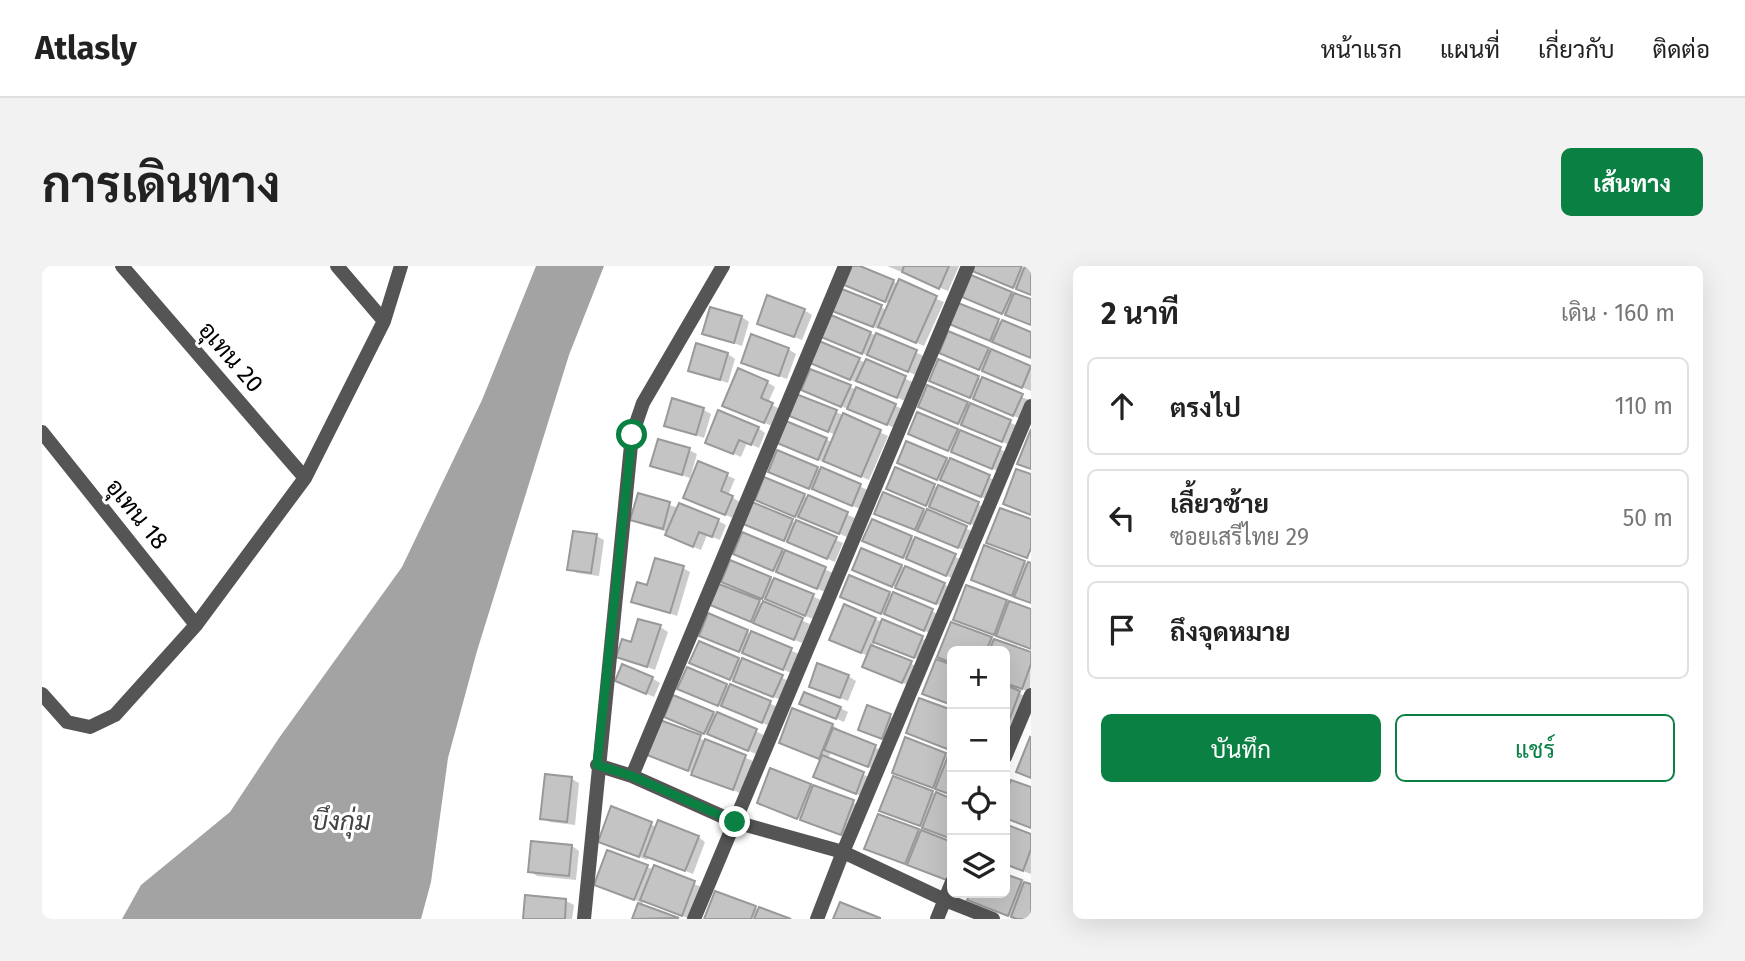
<!DOCTYPE html>
<html lang="th">
<head>
<meta charset="utf-8">
<style>
  body { margin:0; font-family:"Fira Sans",Sarabun,sans-serif; background:#f2f2f2; color:#222 }
  .controls { position:absolute; right:21px; bottom:21px; display:grid; overflow:hidden; border-radius:10px; box-shadow:0 7px 28px #0002 }
  .controls button { width:63px; height:63px; display:grid; place-items:center; padding:0; border:0; border-bottom:2px solid #e0e0e0; background:#fff; color:#222; font:35px sans-serif }
  .stop { position:absolute; width:21px; height:21px; margin:-16px; border:5px solid #0b8043; border-radius:50%; background:#fff }
  .stop.end { background:#0b8043; border-color:#fff; box-shadow:0 2px 7px #0008 }
  .list { margin:0; padding:0; list-style:none }
  h2 { display:flex; justify-content:space-between; align-items:center; height:91px; margin:0; padding:0 28px; font-size:30px }
  h2 small { font-size:23px; font-weight:400; color:#767676 }
  .list li { display:grid; grid-template-columns:46px 1fr auto; gap:21px; align-items:center; box-sizing:border-box; height:98px; margin:0 14px 14px; padding:0 14px; border:2px solid #e0e0e0; border-radius:10px }
  .list b { display:block; font-size:26px; white-space:nowrap }
  .list p { margin:0; font-size:23px; white-space:nowrap; color:#767676 }
  .list em { font-size:23px; font-style:normal; color:#767676 }
  .actions { display:flex; gap:14px; padding:21px 28px }
  .actions a { flex:1; padding:16px 0; border:2px solid #0b8043; border-radius:10px; text-align:center; font-size:24px; color:#0b8043 }
  .actions .main { background:#0b8043; color:#fff }
  .icon { flex:none; width:38px; height:38px; fill:none; stroke:currentColor; stroke-width:2; stroke-linecap:round; stroke-linejoin:round }
  .map { position:relative; flex:none; width:989px; height:653px; overflow:hidden; border-radius:10px }
  header { display:flex; align-items:center; gap:42px; box-sizing:border-box; height:98px; padding:0 35px; background:#fff; border-bottom:2px solid #e0e0e0 }
  header strong { font-size:33px }
  nav { display:flex; gap:38px; margin-inline-start:auto; font-size:24px }
  .intro { display:flex; align-items:center; justify-content:space-between; box-sizing:border-box; height:168px; padding:0 42px }
  h1 { margin:0; font-size:49px }
  .button { padding:18px 32px; border-radius:10px; background:#0b8043; color:#fff; font-size:24px; font-weight:700 }
  main { display:flex; gap:42px; padding:0 42px }
  aside { flex:1; background:#fff; border-radius:10px; box-shadow:0 7px 28px #0002 }
  .map>svg:first-child { display:block }
  .water { fill:#a3a3a3 }
  .shadow { fill:#0003 }
  .building { fill:#c4c4c4; stroke:#999; stroke-width:2 }
  .lines { fill:none; stroke-linecap:round; stroke-linejoin:round }
  .minor { stroke:#555; stroke-width:14 }
  .route { stroke:#0b8043; stroke-width:9 }
  .labels { text-anchor:middle; stroke-width:6; stroke-linejoin:round; paint-order:stroke }
  .street-label { font-size:24px; fill:#000; stroke:#fff }
  .water-label { font-size:26px; font-style:italic; fill:#444; stroke:#fff }
</style>
</head>
<body>
<header>
<strong>Atlasly</strong>
<nav><a>หน้าแรก</a><a>แผนที่</a><a>เกี่ยวกับ</a><a>ติดต่อ</a></nav>
</header>
<div class="intro"><h1>การเดินทาง</h1><a class="button">เส้นทาง</a></div>
<main>
<div class="map">
<svg width="989" height="653" viewBox="0 0 989 653">
  <rect width="100%" height="100%" fill="#fff"/>
  <path class="water" d="M494,0H562L527,89L435,385L406,492L389,616L379,653H80L99,619L188,546L237,472L360,301L440,134Z"/>
  <path class="shadow" d="M812,0L902,36L882,80L840,61L839,64L800,48L801,25L845,44L848,38L812,23Z
    M845,0H917L906,25Z
    M934,0H976L989,5V29L940,9Z
    M969,27L989,35V59L930,35Z
    M762,44L770,49L760,74L725,61Z
    M700,51L707,56L700,80L662,67Z
    M956,55L989,68V92L917,62Z
    M828,67L882,90L874,109L789,75Z
    M746,83L754,88L745,113L709,100Z
    M946,84L989,101V125L906,91Z
    M686,88L693,93L686,117L648,104Z
    M817,94L871,116L863,135L817,115L816,117L778,101Z
    M936,112L987,134L979,153L897,119Z
    M725,116L733,121L726,137L738,143L730,160L690,144Z
    M808,121L861,143L853,162L769,128Z
    M925,138L976,160L968,179L885,145Z
    M662,144L669,148L662,172L624,159Z
    M794,146L846,170L827,214L785,195L784,197L745,181L784,173L791,177L794,169L755,153Z
    M716,162L723,167L717,182L705,177L699,191L673,180Z
    M915,164L966,187L958,206L876,172Z
    M647,184L655,188L648,212L610,199Z
    M904,193L955,215L947,234L865,201Z
    M657,197L693,213L686,229L698,236L691,252L643,232Z
    M775,202L826,224L818,243L736,210Z
    M854,204L944,242L936,261L846,223Z
    M597,229L676,255L684,259L678,274L665,269L659,284L633,273L626,266L598,258L590,254Z
    M762,230L813,252L805,271L723,237Z
    M711,239L801,277L793,296L711,262Z
    M881,244L932,266L924,285L842,251Z
    M554,270L562,274L557,310L535,307L527,303Z
    M869,272L920,294L912,313L830,279Z
    M943,282L989,299V337L931,314Z
    M740,285L791,307L783,326L701,292Z
    M859,300L910,322L902,341L820,307Z
    M641,302L648,306L635,350L591,335L606,321Z
    M728,312L779,334L771,353L689,320Z
    M847,327L898,349L890,368L808,334Z
    M717,336L768,358L760,377L678,343Z
    M964,336L989,345V383L921,357Z
    M667,350L757,388L749,407L666,373Z
    M833,353L888,376L880,395L834,375L831,381L876,401L868,420L830,404L826,390L797,377Z
    M910,358L989,388L988,426L963,417V385H910V397L905,395Z
    M618,361L626,366L613,404L576,390L590,378Z
    M696,393L747,415L739,434L657,400Z
    M646,403L736,441L728,460L645,427Z
    M806,410L814,415L806,435L777,424Z
    M610,412L618,417L612,431L575,415Z
    M963,421L985,431L973,463L963,459Z
    M878,434L910,446V485L866,466Z
    M759,438L798,442L806,446L802,456Z
    M826,441L856,454L848,476L826,468Z
    M671,447L722,469L714,488L632,454Z
    M619,456L711,495L698,527L607,488Z
    M790,459L798,464L797,466L841,485L834,504L789,486L786,493L829,512L822,531L780,514L779,494L739,477Z
    M865,474L910,491V529L860,510Z
    M852,512L910,534V573L847,548Z
    M530,513L537,517L533,559L508,556L500,552Z
    M768,519L819,540L807,572L717,537Z
    M570,543L615,561L656,571L663,576L651,608L607,590L605,594L566,579Z
    M963,560L989,570V608L963,598Z
    M876,565L910,578V616L832,586Z
    M530,580L537,585L534,614L495,610L488,605Z
    M605,601L660,621L648,653L602,634L599,640L633,653H592L598,636L554,618Z
    M963,610L989,620V653H974L928,633L930,627H963Z
    M674,627L718,644L744,653H664Z
    M524,635L532,639L530,653H483Z"/>
  <path class="building" d="M810,0H818L852,14L843,36L802,19Z
    M862,0H907L897,23L860,6Z
    M932,0H980L971,22L930,5Z
    M983,0L989,3V29L974,23Z
    M929,9L970,26L960,48L920,31Z
    M857,13L895,30L874,77L836,61Z
    M800,23L840,39L831,61L790,45Z
    M972,27L989,33V59L963,49Z
    M725,29L763,43L752,71L715,58Z
    M916,37L957,53L948,75L907,58Z
    M668,41L700,50L692,77L660,68Z
    M789,49L829,66L820,88L779,71Z
    M960,54L989,66V92L950,76Z
    M906,65L947,82L937,104L897,87Z
    M834,67L875,84L866,106L825,89Z
    M709,68L747,82L737,110L699,97Z
    M777,75L818,92L808,114L768,97Z
    M654,77L686,87L678,114L646,105Z
    M949,83L989,100L980,122L940,105Z
    M824,93L864,110L855,132L814,115Z
    M896,93L937,110L928,132L887,115Z
    M696,102L726,115L719,132L731,137L722,157L680,140Z
    M768,103L809,119L799,141L759,124Z
    M940,111L981,128L971,150L931,133Z
    M885,119L926,136L916,158L876,141Z
    M814,121L854,138L845,159L805,143Z
    M754,128L795,144L786,166L745,149Z
    M630,132L662,142L654,169L622,160Z
    M928,137L969,154L960,176L919,159Z
    M676,144L717,161L709,179L697,174L691,188L663,177Z
    M875,146L916,163L906,185L866,168Z
    M801,147L839,164L819,211L781,195Z
    M744,155L785,172L776,194L735,177Z
    M989,163V203L975,198Z
    M918,164L959,181L950,203L909,186Z
    M616,173L648,182L640,209L608,200Z
    M864,175L905,192L895,214L855,197Z
    M735,184L776,201L767,223L726,206Z
    M908,192L948,209L939,231L898,214Z
    M656,195L686,207L679,225L691,230L683,249L641,232Z
    M779,201L819,218L810,240L770,223Z
    M853,201L893,218L884,240L844,223Z
    M974,203L989,208V249L961,238Z
    M722,211L763,228L753,251L713,234Z
    M896,219L937,236L928,258L887,241Z
    M841,226L882,243L873,264L832,248Z
    M596,227L628,236L621,263L588,254Z
    M766,229L806,246L797,268L756,251Z
    M710,236L751,253L742,275L701,258Z
    M637,237L677,253L670,271L657,266L651,281L623,269Z
    M958,242L989,253V282L985,292L944,277Z
    M885,243L925,260L916,282L875,265Z
    M830,253L870,270L861,292L820,275Z
    M754,254L795,271L785,293L745,276Z
    M531,265L555,268L549,307L525,304Z
    M700,266L741,283L731,305L691,288Z
    M873,271L914,288L904,310L864,293Z
    M942,279L983,295L970,330L929,314Z
    M819,282L860,299L850,321L810,304Z
    M743,284L784,301L775,323L734,306Z
    M613,292L642,300L628,347L589,336L595,316L605,319Z
    M688,294L729,311L720,333L679,316Z
    M986,296L989,297V337L972,331Z
    M863,300L903,317L894,338L853,322Z
    M807,309L848,326L839,348L798,331Z
    M732,312L772,328L763,350L723,333Z
    M677,318L718,334L709,356L668,339Z
    M924,319L965,334L952,369L911,354Z
    M851,326L891,343L882,365L842,348Z
    M721,335L761,352L752,374L711,357Z
    M967,335L989,343V383L954,370Z
    M802,338L834,352L819,387L787,374Z
    M666,347L706,364L697,386L657,370Z
    M596,353L619,359L605,401L574,391L580,373L589,376Z
    M840,353L881,370L872,392L831,376Z
    M909,356L950,371L944,385H910V397L895,391Z
    M709,365L750,382L741,404L700,387Z
    M952,373L989,386V398L980,423L963,417V385H947Z
    M657,375L697,392L688,414L647,397Z
    M829,379L870,395L860,417L820,401Z
    M700,392L741,409L731,431L691,415Z
    M894,393L910,399V439L880,428Z
    M775,397L807,409L798,432L767,421Z
    M580,398L611,411L604,428L573,415Z
    M645,401L685,418L676,440L635,423Z
    M688,418L729,435L720,457L679,440Z
    M963,419L978,425L965,460L963,459Z
    M762,426L799,441L794,453L757,438Z
    M631,429L672,446L662,468L622,451Z
    M877,432L910,444V468L905,483L864,467Z
    M825,439L849,448L840,473L816,464Z
    M750,442L791,458L777,493L737,477Z
    M675,446L715,463L706,485L665,468Z
    M618,454L659,469L646,505L605,489Z
    M791,462L834,479L826,501L782,484Z
    M863,471L904,487L891,522L850,507Z
    M988,471L989,472V512L974,506Z
    M663,473L704,489L691,524L649,509Z
    M907,488L910,489V529L893,523Z
    M780,489L822,506L814,528L771,511Z
    M728,502L769,518L755,553L715,537Z
    M503,508L530,511L525,556L498,553Z
    M851,510L891,525L878,560L837,545Z
    M969,514L989,521V562L963,552V530Z
    M771,519L812,534L799,569L758,554Z
    M894,526L910,533V573L880,562Z
    M569,540L610,556L597,591L556,576Z
    M836,548L877,563L863,598L822,583Z
    M616,554L657,570L643,605L602,590Z
    M963,558L989,568V583L981,605L963,598Z
    M879,564L910,576V605L907,615L865,599Z
    M489,575L530,579L527,610L486,606Z
    M565,584L606,599L592,634L552,619Z
    M612,599L653,615L640,650L598,634Z
    M963,608L980,614L966,650L925,634L928,627H963Z
    M982,616L989,618V653H975L969,651Z
    M673,625L714,640L709,653H662Z
    M483,629L524,633L523,653H481Z
    M798,636L838,652V653H791Z
    M596,637L637,652L590,653Z
    M717,641L749,653H712Z"/>
  <g class="lines">
    <path class="minor" d="M80,0L263,212
      M295,0L342,55
      M0,166L154,359
      M0,428L25,456L48,461L73,449L154,359L263,212L342,55L359,0
      M963,491L989,429
      M555,499L590,510L693,556L801,586L903,634L951,653
      M590,510L803,0
      M542,653L590,169L601,137L681,0
      M652,653L926,0
      M775,653L801,586L989,140
      M895,653L910,616"/>
  </g>
  <g class="lines">
    <path class="route" d="M590,169L555,499L590,510L693,556"/>
  </g>
  <g class="labels">
    <g class="street-label">
      <text transform="translate(189 91) rotate(49)" y="8">อุเทน 20</text>
      <text transform="translate(95 248) rotate(51)" y="8">อุเทน 18</text>
    </g>
    <g class="water-label">
      <text x="299" y="564">บึงกุ่ม</text>
    </g>
  </g>
</svg>
<div class="controls">
<button>+</button>
<button>−</button>
<button><svg class="icon" aria-label="locate" viewBox="0 0 24 24"><circle cx="12" cy="12" r="6"/><path d="M12 2v4M12 18v4M2 12h4M18 12h4"/></svg></button>
<button><svg class="icon" aria-label="layers" viewBox="0 0 24 24"><path d="M12 4l9 5-9 5-9-5zM3 14l9 5 9-5"/></svg></button>
</div>
<div class="stop" style="left:590px;top:169px"></div>
<div class="stop end" style="left:693px;top:556px"></div>
</div>
<aside>
<h2>2 นาที<small>เดิน · 160 m</small></h2>
<ul class="list">
<li><svg class="icon" aria-label="ahead" viewBox="0 0 24 24"><path d="M12 20V5M6 11l6-6 6 6"/></svg><div><b>ตรงไป</b></div><em>110 m</em></li>
<li><svg class="icon" aria-label="left" viewBox="0 0 24 24"><path d="M17 20v-9H6M10 6l-5 5 5 5"/></svg><div><b>เลี้ยวซ้าย</b><p>ซอยเสรีไทย 29</p></div><em>50 m</em></li>
<li><svg class="icon" aria-label="arrive" viewBox="0 0 24 24"><path d="M6 21V4h12l-3 4 3 4H6"/></svg><div><b>ถึงจุดหมาย</b></div></li>
</ul>
<div class="actions"><a class="main">บันทึก</a><a>แชร์</a></div>
</aside>
</main>
</body>
</html>
